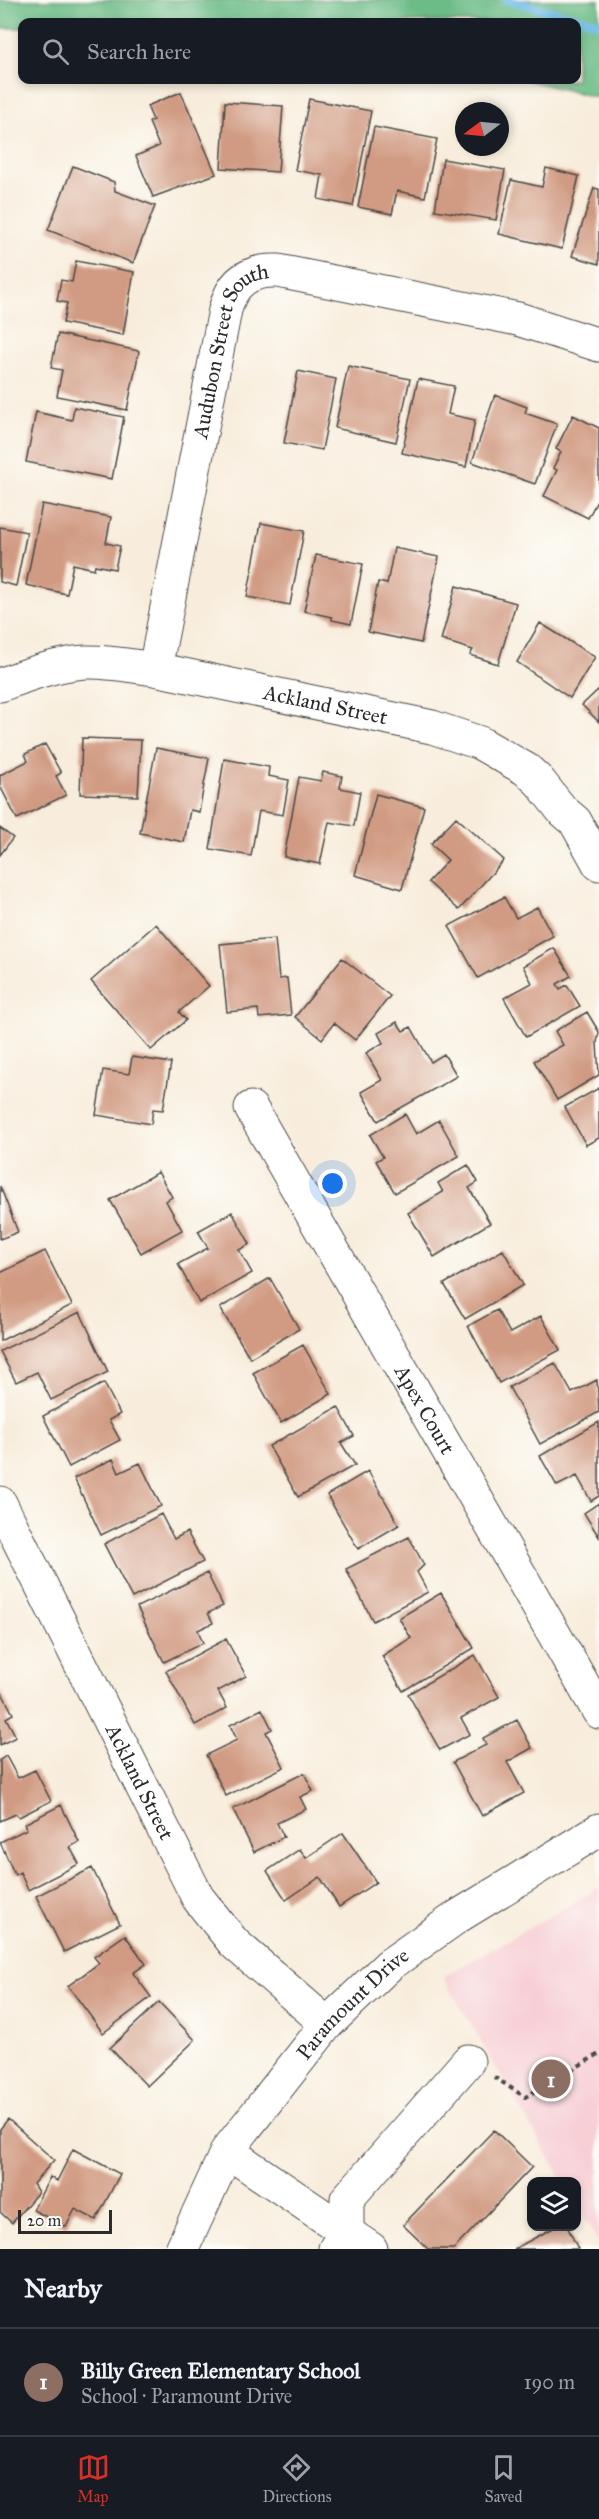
<!DOCTYPE html>
<html lang="en">
<head>
<meta charset="utf-8">
<style>
  body { margin:0; font-family:"IM FELL Great Primer",serif; background:#20242c; color:#f1f3f6 }
  .controls { position:absolute; right:18px; bottom:18px; display:grid; overflow:hidden; border-radius:12px; box-shadow:0 3px 9px #0003 }
  .controls button { width:54px; height:54px; display:grid; place-items:center; padding:0; border:0; border-bottom:2px solid #363941; background:#171b24; color:#f1f3f6; font:30px sans-serif }
  .compass { position:absolute; left:455px; top:102px; width:54px; height:54px; border-radius:50%; background:#171b24; box-shadow:0 3px 9px #0003; rotate:254deg }
  .scale { position:absolute; left:18px; bottom:15px; width:94px; box-sizing:border-box; padding-left:6px; border:3px solid #2b2b2b; border-top:0; font-size:16px; line-height:21px; white-space:nowrap; color:#2b2b2b; -webkit-text-stroke:4px #fdfcf7; paint-order:stroke }
  .you { position:absolute; left:333px; top:1184px; width:21px; height:21px; margin:-15px; border:4px solid #fff; border-radius:50%; background:#1a73e8; box-shadow:0 0 0 9px #1a73e833 }
  .badge { display:grid; place-items:center; width:39px; height:39px; border-radius:50%; background:#d93025; color:#fff; font-size:20px; font-weight:700 }
  .pin { position:absolute; translate:-50% -50%; border:3px solid #fff; box-shadow:0 2px 6px #0006 }
  .list { margin:0; padding:0; list-style:none }
  h2 { display:flex; justify-content:space-between; align-items:center; height:78px; margin:0; padding:0 24px; font-size:26px }
  h2 small { font-size:20px; font-weight:400; color:#9ea1a6 }
  .list li { display:grid; grid-template-columns:39px 1fr auto; gap:18px; align-items:center; box-sizing:border-box; height:108px; padding:0 24px; border-top:2px solid #363941 }
  .list b { display:block; font-size:22px; white-space:nowrap }
  .list p { margin:0; font-size:20px; white-space:nowrap; color:#9ea1a6 }
  .list em { font-size:20px; font-style:normal; color:#9ea1a6 }
  .icon { flex:none; width:33px; height:33px; fill:none; stroke:currentColor; stroke-width:2; stroke-linecap:round; stroke-linejoin:round }
  .map { position:relative; flex:none; width:599px; height:2249px; overflow:hidden }
  .search { position:absolute; background:#171b24; box-shadow:0 3px 9px #0003; left:18px; right:18px; top:18px; height:66px; display:flex; align-items:center; gap:15px; box-sizing:border-box; padding:0 21px; border-radius:12px; color:#9ea1a6; font-size:22px }
  .sheet { height:186px; background:#171b24 }
  nav { display:flex; justify-content:space-around; align-items:center; box-sizing:border-box; height:84px; border-top:2px solid #363941; background:#171b24; font-size:16px; color:#9ea1a6 }
  nav a { display:grid; justify-items:center; gap:3px }
  nav .on { color:#d93025 }
  .map>svg:first-child { display:block }
  .built { fill:#f7cfd5 }
  .forest { fill:#6cbc86; stroke:#4c7458; stroke-width:1.5 }
  .lines { fill:none; stroke-linecap:round; stroke-linejoin:round }
  .stream { stroke:#69b9e4; stroke-width:9 }
  .building { fill:#d19b83 }
  .minor-casing { stroke:#4a4846; stroke-width:35 }
  .path { stroke:#4a4846; stroke-width:4; stroke-dasharray:4.5 4.5; stroke-linecap:butt }
  .minor { stroke:#fff; stroke-width:33 }
  .labels { text-anchor:middle; stroke-width:6; stroke-linejoin:round; paint-order:stroke }
  .street-label { font-size:21px; fill:#2b2b2b; stroke:#fdfcf7 }
</style>
</head>
<body>
<div class="map">
<svg width="599" height="2249" viewBox="0 0 599 2249">
  <rect width="100%" height="100%" fill="#fdfcf7"/>
  <filter id="ink" filterUnits="userSpaceOnUse"><feTurbulence type="fractalNoise" baseFrequency=".0167" numOctaves="2"/><feDisplacementMap in="SourceGraphic" scale="12" xChannelSelector="R" yChannelSelector="G"/><feConvolveMatrix kernelMatrix="1 2 1 2 8 2 1 2 1" color-interpolation-filters="sRGB"/></filter>
  <filter id="wash" filterUnits="userSpaceOnUse"><feTurbulence type="fractalNoise" baseFrequency=".008" numOctaves="4" result="noise"/><feDisplacementMap in="SourceGraphic" scale="24" xChannelSelector="R" yChannelSelector="G"/><feGaussianBlur stdDeviation="1.35" result="paint"/><feColorMatrix in="noise" values="0 0 0 0 0 0 0 0 0 0 0 0 0 0 0 0 0 1.4 0 .05"/><feComposite in="paint" operator="in"/></filter>
  <g filter="url(#wash)">
    <rect width="100%" height="100%" fill="#f8eddc"/>
    <path class="built" d="M599,1888V2243L577,2204L576,2182L563,2181L443,1977Z"/>
    <path class="forest" d="M0,0H599V98L526,80H576V22H22V28H0Z"/>
    <g class="lines">
      <path class="stream" d="M506,0L599,23"/>
    </g>
    <g id="blocks">
      <path class="building" d="M181,92L216,174L153,197L136,156L159,146L149,122L153,120L147,106Z
        M309,99L371,111L353,206L318,199L322,175L295,170Z
        M225,102L283,106L278,172L221,168Z
        M374,127L437,139L425,197L397,191L392,214L358,207Z
        M443,159L505,170L496,220L435,210Z
        M73,166L114,182L115,191L155,206L133,263L48,230Z
        M546,168L579,176L562,249L499,234L511,180L542,187Z
        M594,188L599,189V264L572,256Z
        M76,261L134,272L123,335L63,323L67,303L57,301L61,280L72,282Z
        M58,334L139,351L127,410L57,396L62,370L51,368Z
        M348,366L410,379L396,442L335,428Z
        M298,371L336,379L322,450L284,443Z
        M418,379L454,386L448,414L475,420L466,467L402,453Z
        M495,395L527,407L525,413L557,424L535,484L472,462Z
        M74,407L124,417L112,479L26,462L36,412L72,420Z
        M573,415L599,428V497L588,518L544,496L557,470L553,468L561,452L556,449Z
        M42,504L111,517L106,543L120,546L115,569L95,565L94,569L73,564L67,594L26,585Z
        M261,523L304,531L290,605L247,597Z
        M0,527L27,532L16,586L0,582Z
        M394,548L439,557L421,643L368,632L378,582L387,584Z
        M316,555L363,564L351,624L332,620V617L304,611Z
        M456,586L516,603L498,664L470,655L473,650L441,640Z
        M540,623L595,657L570,698L517,662Z
        M599,689V722L582,705Z
        M82,738L141,740L138,796L80,794Z
        M45,744L61,773L56,776L66,795L17,819L0,786V775L28,761L25,754Z
        M156,748L209,758L199,812L190,810L184,842L140,833Z
        M224,759L269,767L268,776L289,780L283,815L259,811L251,856L210,849Z
        M323,772L342,776L340,788L360,792L354,826L329,822L320,864L284,857L299,777L321,781Z
        M376,794L424,807L402,889L355,875Z
        M456,817L504,860L459,910L428,882L448,860L431,844Z
        M0,828L13,838L0,855Z
        M504,897L516,918L537,907L553,936L478,978L449,926Z
        M156,924L209,986L179,1012L186,1020L151,1050L91,981Z
        M275,939L279,979L287,978L291,1015L259,1018L258,1009L227,1012L220,944Z
        M554,948L571,976L557,984L560,989L567,985L580,1006L526,1037L504,998L532,983L523,966Z
        M342,958L390,996L355,1040L334,1023L322,1039L295,1017Z
        M587,1012L599,1032L597,1043L599,1075L557,1100L534,1061L563,1045L555,1031Z
        M397,1022L403,1031L411,1027L431,1062L444,1054L457,1076L378,1121L361,1092L382,1080L366,1053L383,1043L378,1033Z
        M132,1057L171,1063L163,1110L153,1109L151,1124L96,1115L103,1070L129,1074Z
        M599,1088V1138L586,1145L565,1107Z
        M405,1114L416,1134L439,1120L459,1156L395,1193L376,1161L383,1157L370,1135Z
        M468,1165L478,1182L469,1188L490,1223L434,1257L408,1213L443,1192L438,1183Z
        M158,1172L172,1197L166,1201L182,1230L141,1253L110,1200Z
        M0,1186L18,1232L0,1239Z
        M232,1212L250,1244L239,1250L252,1273L199,1303L178,1264L208,1248L198,1231Z
        M503,1250L523,1285L465,1319L444,1284Z
        M45,1251L72,1305L0,1341V1273Z
        M270,1278L299,1329L250,1358L220,1308Z
        M497,1310L510,1333L541,1316L560,1350L499,1383L468,1326Z
        M80,1312L108,1372L51,1400L37,1372L16,1382L0,1351Z
        M303,1345L331,1394L281,1423L253,1373Z
        M555,1363L572,1393L597,1380L599,1412L540,1444L509,1387Z
        M104,1383L120,1414L109,1420L120,1440L69,1467L43,1416Z
        M338,1407L354,1436L341,1443L355,1465L298,1497L269,1446Z
        M599,1422V1496L591,1501L577,1476L557,1486L540,1456Z
        M113,1459L119,1473L140,1463L161,1506L101,1535L74,1478Z
        M368,1471L399,1525L358,1549L327,1495Z
        M599,1503V1537L584,1513Z
        M161,1514L174,1539L187,1532L203,1562L132,1598L104,1544Z
        M409,1537L424,1565L417,1572L428,1592L373,1621L346,1569Z
        M207,1573L223,1606L208,1613L213,1623L198,1630L203,1643L164,1662L137,1607Z
        M441,1593L474,1648L403,1691L382,1656L411,1638L399,1618Z
        M226,1639L246,1676L218,1691L227,1708L195,1725L166,1671Z
        M475,1655L499,1697L461,1718L470,1734L440,1750L408,1694Z
        M0,1689L13,1714L6,1718L16,1737L0,1745Z
        M262,1709L272,1729L266,1732L284,1767L226,1796L206,1755L237,1740L230,1725Z
        M517,1720L532,1748L507,1762L524,1793L482,1816L453,1762L486,1745L483,1738Z
        M6,1756L18,1778L35,1770L51,1801L19,1817L16,1814L0,1821V1760Z
        M304,1773L313,1791L300,1797L306,1809L277,1823L284,1837L254,1852L233,1809Z
        M61,1805L79,1842L70,1847L79,1864L28,1890L20,1872L15,1875L0,1842L27,1829L24,1824Z
        M343,1833L376,1882L339,1907L320,1877L286,1900L267,1871L300,1849L306,1858Z
        M92,1868L120,1924L64,1952L36,1896Z
        M125,1935L146,1964L133,1973L151,1997L103,2033L68,1986L99,1963L94,1957Z
        M159,2002L195,2040L147,2086L110,2048Z
        M8,2119L54,2160L33,2184L38,2192L12,2223L0,2212V2129Z
        M494,2130L532,2167L454,2249H428L403,2225Z
        M73,2149L120,2174L96,2220L75,2209L66,2227L33,2210L50,2177L57,2181Z
        M557,2226H567L578,2249H514Z"/>
    </g>
  </g>
  <g filter="url(#ink)">
    <use href="#blocks" fill-opacity="0" stroke="#4a4846" stroke-width="1.5"/>
    <g class="lines">
      <g class="minor-casing">
        <g id="minor">
          <path id="s1" d="M155,669L225,310C232,282 249,270 278,271L518,319L599,345"/>
          <path id="s2" d="M0,685C27,675 56,664 85,662C108,661 132,666 155,669L432,727L480,743L527,770L539,781L562,810L575,821L599,864"/>
          <path id="s3" d="M251,1108L599,1712"/>
          <path id="s4" d="M0,1503L198,1898L234,1943L327,2024"/>
          <path d="M227,2151L371,2249"/>
          <path id="s5" d="M182,2249L227,2151L327,2024L389,1965L457,1917L599,1830"/>
          <path d="M335,2249L347,2231V2199L468,2061"/>
        </g>
      </g>
      <path class="path" d="M494,2077L525,2097L599,2054"/>
      <use href="#minor" class="minor"/>
    </g>
  </g>
  <g class="labels">
    <g class="street-label">
      <text dy="7" stroke="none"><textPath href="#s1" startOffset="332">Audubon Street South</textPath></text>
      <text dy="7" stroke="none"><textPath href="#s2" startOffset="333">Ackland Street</textPath></text>
      <text dy="7" stroke="none"><textPath href="#s3" startOffset="348">Apex Court</textPath></text>
      <text dy="7" stroke="none"><textPath href="#s4" startOffset="312">Ackland Street</textPath></text>
      <text dy="7" stroke="none"><textPath href="#s5" startOffset="302">Paramount Drive</textPath></text>
    </g>
  </g>
</svg>
<div class="controls">
<button><svg class="icon" aria-label="layers" viewBox="0 0 24 24"><path d="M12 4l9 5-9 5-9-5zM3 14l9 5 9-5"/></svg></button>
</div>
<svg class="compass" viewBox="-18 -18 36 36"><path d="M0-13l5 13h-10z" fill="#e53935"/><path d="M0 13l5-13h-10z" fill="#9ea1a6"/></svg>
<div class="scale">20 m</div>
<div class="you"></div>
<div class="pin badge" style="left:551px;top:2079px;background:#8d6e63">1</div>
<div class="search"><svg class="icon" aria-label="search" viewBox="0 0 24 24"><circle cx="10" cy="10" r="6"/><path d="M15 15l6 6"/></svg>Search here</div>
</div>
<section class="sheet">
<h2>Nearby<small></small></h2>
<ul class="list">
<li><span class="badge" style="background:#8d6e63">1</span><div><b>Billy Green Elementary School</b><p>School · Paramount Drive</p></div><em>190 m</em></li>
</ul>
</section>
<nav>
<a class="on"><svg class="icon" aria-label="map" viewBox="0 0 24 24"><path d="M3 6l6-2 6 2 6-2v14l-6 2-6-2-6 2zM9 4v14M15 6v14"/></svg>Map</a>
<a><svg class="icon" aria-label="directions" viewBox="0 0 24 24"><path d="M12 3l9 9-9 9-9-9zM9 14v-3h6M13 9l2 2-2 2"/></svg>Directions</a>
<a><svg class="icon" aria-label="saved" viewBox="0 0 24 24"><path d="M7 4h10v16l-5-4-5 4z"/></svg>Saved</a>
</nav>
</body>
</html>
